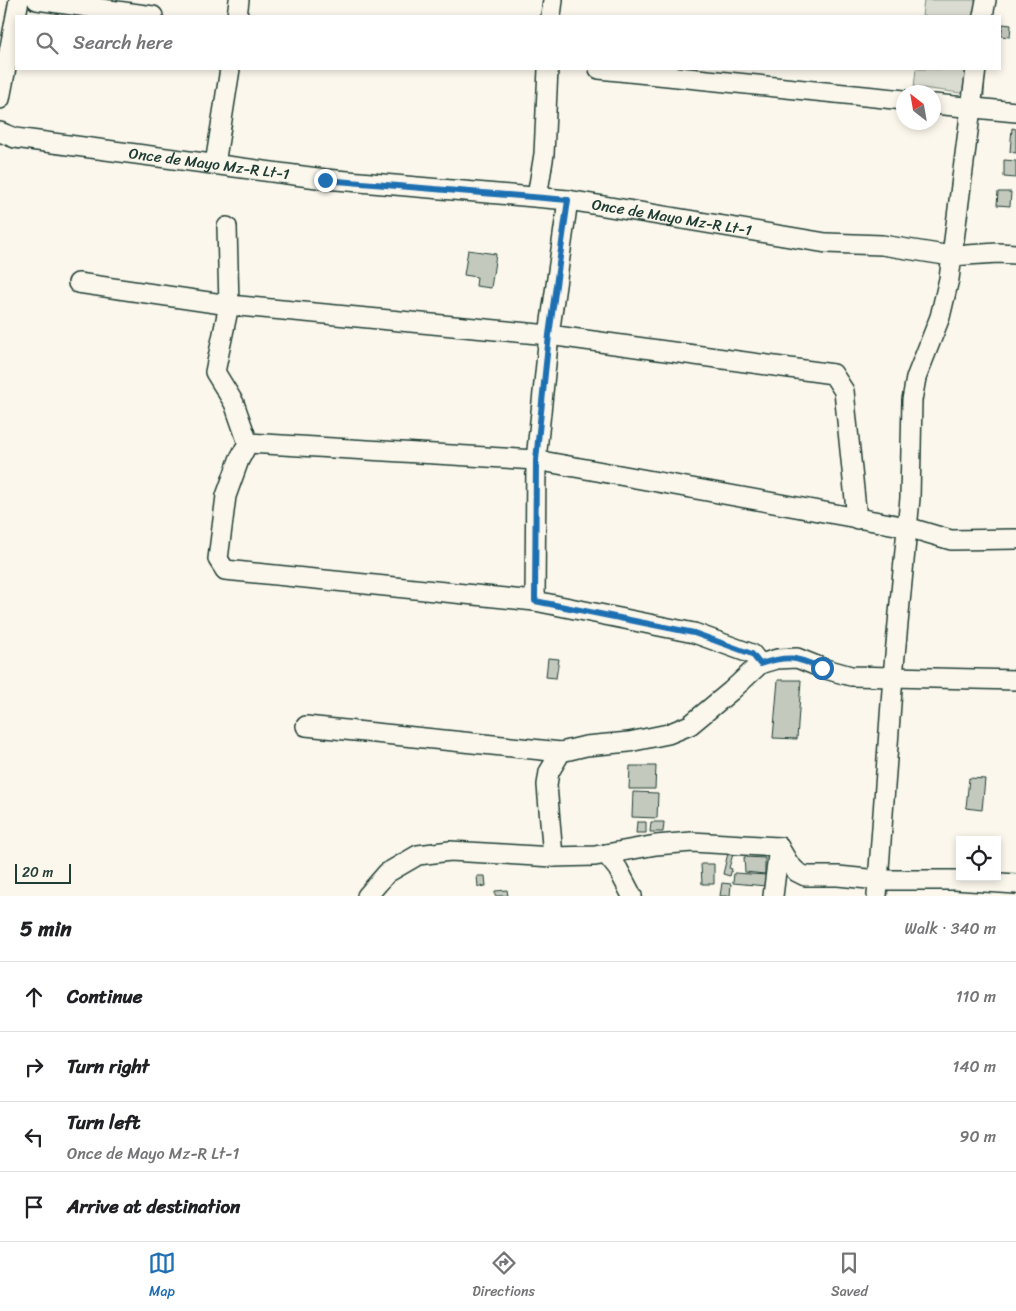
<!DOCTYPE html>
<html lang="en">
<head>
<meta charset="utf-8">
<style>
  body { margin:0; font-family:Sriracha,sans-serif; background:#f6f6f6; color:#202124 }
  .controls { position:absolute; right:15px; bottom:15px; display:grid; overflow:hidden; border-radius:0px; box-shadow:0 2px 8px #0003 }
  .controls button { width:45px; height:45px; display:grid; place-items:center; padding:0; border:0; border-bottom:1px solid #e0e0e0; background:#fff; color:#202124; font:25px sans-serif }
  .compass { position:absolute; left:896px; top:85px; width:45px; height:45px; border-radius:50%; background:#fff; box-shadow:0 2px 8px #0003; rotate:329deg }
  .scale { position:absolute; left:15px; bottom:12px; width:56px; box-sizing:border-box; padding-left:5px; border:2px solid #1f3d34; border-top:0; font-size:14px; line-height:18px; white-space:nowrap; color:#1f3d34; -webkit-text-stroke:4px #fbf7ec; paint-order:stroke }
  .stop { position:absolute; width:15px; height:15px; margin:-11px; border:4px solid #1f6fb2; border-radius:50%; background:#fff }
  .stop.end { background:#1f6fb2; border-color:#fff; box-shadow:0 1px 5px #0008 }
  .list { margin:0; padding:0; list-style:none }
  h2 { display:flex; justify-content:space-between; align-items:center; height:65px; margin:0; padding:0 20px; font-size:21px }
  h2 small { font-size:16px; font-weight:400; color:#757577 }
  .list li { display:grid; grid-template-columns:32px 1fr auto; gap:15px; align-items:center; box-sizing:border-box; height:70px; padding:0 20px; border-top:1px solid #e0e0e0 }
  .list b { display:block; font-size:19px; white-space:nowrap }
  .list p { margin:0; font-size:16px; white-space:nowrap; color:#757577 }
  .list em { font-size:16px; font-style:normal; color:#757577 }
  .icon { flex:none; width:28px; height:28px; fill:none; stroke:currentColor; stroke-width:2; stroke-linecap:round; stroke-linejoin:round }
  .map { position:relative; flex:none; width:1016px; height:896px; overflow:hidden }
  .search { position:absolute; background:#fff; box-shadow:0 2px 8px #0003; left:15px; right:15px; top:15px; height:55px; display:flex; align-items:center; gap:12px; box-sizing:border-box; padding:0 18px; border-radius:0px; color:#757577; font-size:19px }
  .sheet { height:345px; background:#fff }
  nav { display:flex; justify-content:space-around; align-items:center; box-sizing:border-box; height:70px; border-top:1px solid #e0e0e0; background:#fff; font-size:14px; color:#757577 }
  nav a { display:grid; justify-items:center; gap:2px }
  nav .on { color:#1f6fb2 }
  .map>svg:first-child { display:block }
  .green { fill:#dbdcd1; stroke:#7d8c82 }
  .building { fill:#c4c9be; stroke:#1f3d34 }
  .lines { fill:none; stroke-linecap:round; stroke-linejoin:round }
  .minor-casing { stroke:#1f3d34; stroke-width:22 }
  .minor { stroke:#fbf7ec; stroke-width:19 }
  .route { stroke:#1f6fb2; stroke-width:6 }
  .labels { text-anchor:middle; stroke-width:5; stroke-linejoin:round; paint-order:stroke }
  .street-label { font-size:15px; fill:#1f3d34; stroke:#fbf7ec }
</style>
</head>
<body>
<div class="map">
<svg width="1016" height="896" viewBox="0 0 1016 896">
  <rect width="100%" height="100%" fill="#fbf7ec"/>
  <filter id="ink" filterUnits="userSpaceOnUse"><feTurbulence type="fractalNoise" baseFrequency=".02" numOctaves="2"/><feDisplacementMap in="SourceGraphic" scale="10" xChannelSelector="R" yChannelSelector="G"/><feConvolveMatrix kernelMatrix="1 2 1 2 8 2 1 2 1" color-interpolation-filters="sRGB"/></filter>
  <g filter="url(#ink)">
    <path class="green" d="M924,0H986V16H922Z
      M916,69H985L984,96L914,87Z"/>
    <path class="building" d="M1003,24L1011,25L1010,37L1001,36Z
      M1012,128L1016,129V153L1010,152Z
      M1004,160L1016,161V178L1004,177Z
      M998,192H1011L1010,206L997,205Z
      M468,250L496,254L491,288L476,286L477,277L464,275Z
      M548,658L559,659L556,678L546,677Z
      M778,680H801L797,739L773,738Z
      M630,766H656L655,789H629Z
      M969,778L985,779L982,810L966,808Z
      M633,792L658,793L657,818L632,817Z
      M637,822H646V833H636Z
      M651,822H664L663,832H650Z
      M728,853L733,854L729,868L732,869L730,876L723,874Z
      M744,857L765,858V874L745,872Z
      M701,864H714V884H702Z
      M734,873L767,875L766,886L733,883Z
      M477,876H485L486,886L478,887Z
      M722,883L731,884L730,896H720Z
      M507,890L508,896H495V891Z"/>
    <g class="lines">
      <g class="minor-casing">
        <g id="minor">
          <path d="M37,0L153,16"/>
          <path d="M237,16L239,0"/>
          <path d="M551,16L553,0"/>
          <path d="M983,16L986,0"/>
          <path d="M599,69L904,100"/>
          <path d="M0,99L19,0"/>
          <path d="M934,104L1016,112"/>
          <path id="s1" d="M0,132L15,138L325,179L568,200L826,243L882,245L951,256L998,253L1016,254"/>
          <path d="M215,164L230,69"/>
          <path d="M537,197L544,154L548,69"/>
          <path d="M227,227L229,305L215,372L234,403L248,443L239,460L226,496L218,559L225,570L535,601L694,633L752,654L760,664"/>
          <path d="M78,283L229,305L549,335L833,374L844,391L857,519"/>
          <path d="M248,443L536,460L907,527L951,540L1016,539"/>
          <path d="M535,601L536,460L549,335L568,200"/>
          <path d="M306,726L561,752"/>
          <path d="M779,847L789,864L797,872L805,876H838L878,880H954L1016,884"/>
          <path d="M606,854L618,869L632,896"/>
          <path d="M553,857L547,785L549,772L561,752L586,746L629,742L668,734L690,725L731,691L760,664L777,659L797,658L822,668L851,676L1016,680"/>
          <path d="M367,896L387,873L418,855L450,851L553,857L595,856L656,845L692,842L779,847"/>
          <path d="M773,896L779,847"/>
          <path d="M877,896L893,676L910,498L912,400L916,378L940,317L949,279L976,69"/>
        </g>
      </g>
      <use href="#minor" class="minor"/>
    </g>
  </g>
  <g class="lines" filter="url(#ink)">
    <path class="route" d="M325,180L568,200L549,335L536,460L535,601L694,633L752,654L760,664C789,655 795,657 822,668"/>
  </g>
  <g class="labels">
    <g class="street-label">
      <text dy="5" stroke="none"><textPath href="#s1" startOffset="212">Once de Mayo Mz-R Lt-1</textPath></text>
      <text dy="5" stroke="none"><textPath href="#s1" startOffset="678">Once de Mayo Mz-R Lt-1</textPath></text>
    </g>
  </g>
</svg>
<div class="controls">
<button><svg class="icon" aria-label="locate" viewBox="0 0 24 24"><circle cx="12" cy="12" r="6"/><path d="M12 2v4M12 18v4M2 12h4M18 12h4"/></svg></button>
</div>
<svg class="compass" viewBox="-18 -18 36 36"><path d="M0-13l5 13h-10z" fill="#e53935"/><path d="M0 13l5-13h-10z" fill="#757577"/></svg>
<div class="scale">20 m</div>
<div class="stop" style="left:822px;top:668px"></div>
<div class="stop end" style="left:325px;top:180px"></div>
<div class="search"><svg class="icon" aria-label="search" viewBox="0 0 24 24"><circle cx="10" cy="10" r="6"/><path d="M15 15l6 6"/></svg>Search here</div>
</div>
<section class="sheet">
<h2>5 min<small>Walk · 340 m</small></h2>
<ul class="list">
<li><svg class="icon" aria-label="ahead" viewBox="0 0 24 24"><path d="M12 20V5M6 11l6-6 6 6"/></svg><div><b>Continue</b></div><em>110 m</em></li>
<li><svg class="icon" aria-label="right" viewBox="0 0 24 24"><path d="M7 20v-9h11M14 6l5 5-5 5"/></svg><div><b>Turn right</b></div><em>140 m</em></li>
<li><svg class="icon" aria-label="left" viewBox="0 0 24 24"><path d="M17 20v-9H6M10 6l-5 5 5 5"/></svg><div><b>Turn left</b><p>Once de Mayo Mz-R Lt-1</p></div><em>90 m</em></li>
<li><svg class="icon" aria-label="arrive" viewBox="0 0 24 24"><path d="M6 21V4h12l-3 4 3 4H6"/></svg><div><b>Arrive at destination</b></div></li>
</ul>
</section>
<nav>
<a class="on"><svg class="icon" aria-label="map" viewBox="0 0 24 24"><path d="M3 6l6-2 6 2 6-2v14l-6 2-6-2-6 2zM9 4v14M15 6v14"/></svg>Map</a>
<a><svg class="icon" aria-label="directions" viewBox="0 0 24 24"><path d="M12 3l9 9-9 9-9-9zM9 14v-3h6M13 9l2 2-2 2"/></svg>Directions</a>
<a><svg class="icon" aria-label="saved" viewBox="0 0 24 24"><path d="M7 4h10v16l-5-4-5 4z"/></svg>Saved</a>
</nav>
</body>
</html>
